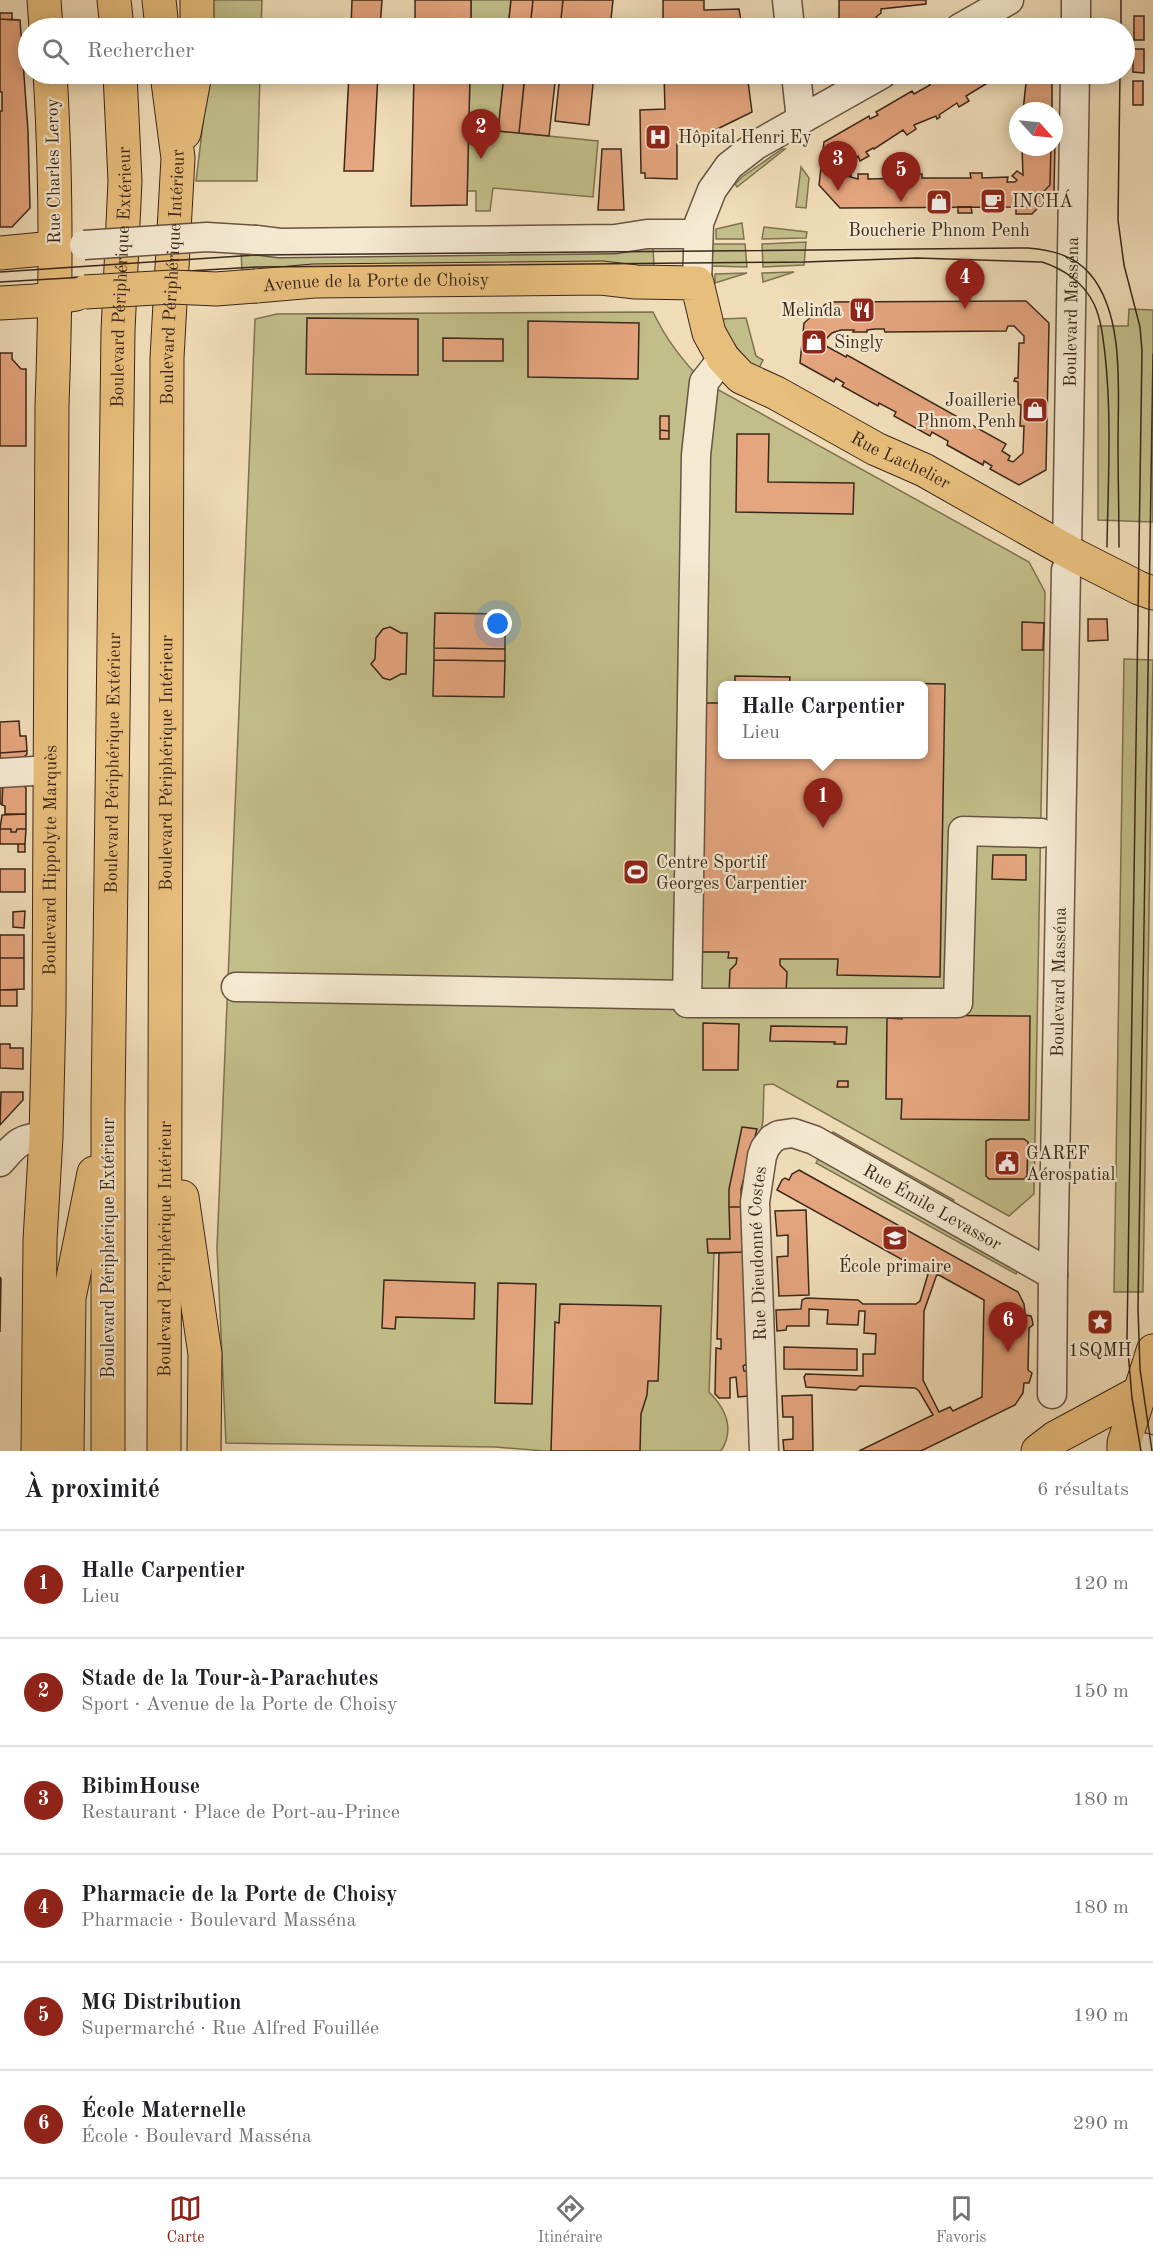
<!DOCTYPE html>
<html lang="fr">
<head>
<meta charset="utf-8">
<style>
  body { margin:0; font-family:"Old Standard TT",serif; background:#f6f6f6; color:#202124 }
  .compass { position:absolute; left:1009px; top:102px; width:54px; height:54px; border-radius:50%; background:#fff; box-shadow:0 3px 15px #0003; rotate:117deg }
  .you { position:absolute; left:498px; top:624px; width:21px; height:21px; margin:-15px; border:4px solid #fff; border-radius:50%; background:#1a73e8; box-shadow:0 0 0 9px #1a73e833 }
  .badge { display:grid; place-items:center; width:39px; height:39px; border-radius:50%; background:#8f2418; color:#fff; font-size:20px; font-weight:700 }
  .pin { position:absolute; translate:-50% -50px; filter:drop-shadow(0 2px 3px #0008) }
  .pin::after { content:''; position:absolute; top:32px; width:21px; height:18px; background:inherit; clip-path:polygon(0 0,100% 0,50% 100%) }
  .popup { position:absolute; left:718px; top:681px; width:210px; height:78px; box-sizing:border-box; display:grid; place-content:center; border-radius:9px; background:#fff; filter:drop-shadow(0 2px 4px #0005); font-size:20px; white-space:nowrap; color:#757577 }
  .popup b { font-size:22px; color:#202124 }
  .popup::after { content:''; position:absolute; left:50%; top:100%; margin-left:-12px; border:12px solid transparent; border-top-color:#fff }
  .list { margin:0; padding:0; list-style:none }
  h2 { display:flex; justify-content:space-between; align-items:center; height:78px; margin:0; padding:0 24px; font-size:26px }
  h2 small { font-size:20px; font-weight:400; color:#757577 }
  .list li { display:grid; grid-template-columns:39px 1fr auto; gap:18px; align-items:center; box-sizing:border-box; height:108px; padding:0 24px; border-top:2px solid #e0e0e0 }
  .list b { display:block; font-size:22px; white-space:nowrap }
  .list p { margin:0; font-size:20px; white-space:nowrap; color:#757577 }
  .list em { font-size:20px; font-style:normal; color:#757577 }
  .icon { flex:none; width:33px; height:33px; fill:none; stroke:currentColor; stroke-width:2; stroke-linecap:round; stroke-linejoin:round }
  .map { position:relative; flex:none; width:1153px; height:1451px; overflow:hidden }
  .search { position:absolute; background:#fff; box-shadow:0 3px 15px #0003; left:18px; right:18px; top:18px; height:66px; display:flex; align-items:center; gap:15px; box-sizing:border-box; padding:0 21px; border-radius:33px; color:#757577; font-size:22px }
  .sheet { height:726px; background:#fff }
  nav { display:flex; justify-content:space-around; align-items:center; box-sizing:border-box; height:84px; border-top:2px solid #e0e0e0; background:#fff; font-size:16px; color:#757577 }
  nav a { display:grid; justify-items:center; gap:3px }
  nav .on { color:#8f2418 }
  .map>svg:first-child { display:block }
  .green { fill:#c2be89; stroke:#7e7252; stroke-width:1.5; fill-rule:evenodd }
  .building { fill:#e5a57e; stroke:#3a271b; stroke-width:1.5; fill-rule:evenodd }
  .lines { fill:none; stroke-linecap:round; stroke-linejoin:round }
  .minor-casing { stroke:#685442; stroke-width:31 }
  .major-casing { stroke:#3a271b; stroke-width:35 }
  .highway-casing { stroke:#3a271b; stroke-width:35 }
  .minor { stroke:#f5e9d1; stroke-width:28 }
  .major { stroke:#e8be7c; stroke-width:33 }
  .highway { stroke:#e8be7c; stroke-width:33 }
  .tram { stroke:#3a271b; stroke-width:1.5 }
  .minor-bridge-casing { stroke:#685442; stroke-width:31; stroke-linecap:butt }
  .major-bridge-casing { stroke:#3a271b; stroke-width:35; stroke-linecap:butt }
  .minor-bridge { stroke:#f5e9d1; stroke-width:28 }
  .major-bridge { stroke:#e8be7c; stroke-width:33 }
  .labels { text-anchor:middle; stroke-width:4.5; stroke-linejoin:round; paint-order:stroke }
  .poi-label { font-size:18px; fill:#3a271b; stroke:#f5e9d1; text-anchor:start }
  .street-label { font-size:18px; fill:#3a271b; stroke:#f5e9d1 }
</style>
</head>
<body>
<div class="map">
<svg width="1153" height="1451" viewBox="0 0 1153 1451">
  <rect width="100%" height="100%" fill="#f0ddb8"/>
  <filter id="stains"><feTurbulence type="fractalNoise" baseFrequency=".00333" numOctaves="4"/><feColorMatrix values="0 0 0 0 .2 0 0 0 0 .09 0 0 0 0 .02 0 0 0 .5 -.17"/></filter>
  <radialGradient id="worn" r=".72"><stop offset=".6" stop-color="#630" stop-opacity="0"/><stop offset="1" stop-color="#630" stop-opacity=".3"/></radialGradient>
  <path class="green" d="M211,0H262L261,28H212Z
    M471,0H511L508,28H471Z
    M209,74H260L257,181H196Z
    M470,74H504L498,131L598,141L593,197L493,188L490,211H476V191H467Z
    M782,149H785L737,187L735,184L742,177Z
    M801,167L809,178L806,208L796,207Z
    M742,223L744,239H716V229Z
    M764,227L807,232L806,238L762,239Z
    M806,242L804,265L763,267L762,244Z
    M711,244H745L747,267L710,266Z
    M653,246L654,267L242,272L241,250Z
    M794,272L763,282L762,273Z
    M747,273L715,283V274Z
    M1129,309L1153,310V522L1098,520V326H1128Z
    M653,312C666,339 682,361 704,382L1029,562L1045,592L1034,1194L1009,1216L773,1084L764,1085L763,1121L747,1199L749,1252L714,1253L709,1392C726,1409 735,1429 721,1451H545L495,1447L226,1443L217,1248L255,319L277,314ZM722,686H924V754H722Z
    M746,318L756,356L763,360L758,370C740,355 730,340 721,319Z
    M1124,659L1153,660L1143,1292H1114Z
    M833,1132L954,1200L949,1209L828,1141Z
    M821,1154L1020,1265L1016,1274L816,1163Z"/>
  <path class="building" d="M352,0H382L380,28H351Z
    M415,0H471V28H415Z
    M511,0H533L530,28H508Z
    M533,0H563L560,28H530Z
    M563,0H613L610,28H560Z
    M663,0H704V10L739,9L742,28H663Z
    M839,0H926V4L881,9V13L876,17L878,22L876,28H851L839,23Z
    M0,13H12V20L0,19Z
    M1134,16H1144V40H1134Z
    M0,19L20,20L28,131L30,208L12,227H0V111H2V92H0Z
    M1133,49H1144V73L1133,72Z
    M349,74H378L373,171H344Z
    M414,74H470L467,205L411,206Z
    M525,74H556L549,136L519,133Z
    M560,74H594L589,125L555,121Z
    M664,74H747L752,112L707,134V143L677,144V179L645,178V173H641L640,110L665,109Z
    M943,74H997L999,76L966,96L969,101L959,107L957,103L939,115L940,117L937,119L936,116L914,125L916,129L907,135L903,130L874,149L873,148L866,152L869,156L860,161L858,156L848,165L852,166L851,176H847L858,179V174H868V179L911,178V174H922V178H971L970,173H982V178L1008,177L1007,182H1015L1017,180L1012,176L1017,171L1023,175L1022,147H1051L1050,185L1028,207L840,208L819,185L824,142L869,116L870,119L878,115L876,112L912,91L914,94L930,85L928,82Z
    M1023,74H1052V111H1023L1026,83H1020Z
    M504,75L525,76L519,133L498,131Z
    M1133,81H1143V105H1133Z
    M1054,140L1055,141L1054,191L1032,214H1016V207H1028L1050,185L1051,147H1054Z
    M602,149H621L624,210H598Z
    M958,207H971L972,213H958Z
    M1026,301L1049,323L1046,470L1019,485L990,469L992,466L984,461L983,465L947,445L948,441L932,432L930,436L894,416L896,412L879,403L878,406L842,386L844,383L836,378L834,382L800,363L804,323L828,302ZM1008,326H1014L1024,336V343H1019L1018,378H1015L1014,381L1018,382V404L1021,405L1020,426H1024L1023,453L1013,462L1008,460L1010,456L1002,451L1006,444L847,355L846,357L826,346V339L832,333L841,330H854L853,332H867V330L875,329H884L885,332L1006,331Z
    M307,318L418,319V375L306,374Z
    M528,321L639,323L638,379L528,377Z
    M443,338L503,339V361H443Z
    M0,353H12V359L21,369H26V446H0Z
    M660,416H669V431L660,430Z
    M660,430L669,431V439H660Z
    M737,434H769L768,482L854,483L853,514L736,512Z
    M435,613L505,614V649L434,648Z
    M1088,619H1107L1108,640L1088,641Z
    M1022,622L1044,623L1043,650H1022Z
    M390,627L401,633H407L406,674H401L390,680L383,678L371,664L375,659L376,638L383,629Z
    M434,648L505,649V661L434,660Z
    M434,660L505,661L504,697L433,696Z
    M735,676L790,677L789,686H735Z
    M842,682L945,684L940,977L837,975L838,959H780V965L787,972L786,994L729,993L730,970L736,964L737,958H728L729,952H701L705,703H722V754H924V686H842Z
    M19,721L20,736H26L27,751L0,753V722Z
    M27,751V754L19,762L0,763V753Z
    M20,781L26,788V814H5V806L2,805L3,782Z
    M0,782H3L2,804H0Z
    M26,814V829H17L16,832H11V829H0L2,815Z
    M0,829H11V832H16L17,829H26L25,844H0Z
    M18,844H25V852H18Z
    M993,855H1026V880L992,879Z
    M0,869H25V892H0Z
    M25,911L24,928L13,927V912Z
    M0,935H24V958H0Z
    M0,958H24V989L0,990Z
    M0,990H17V1006H0Z
    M902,1015L1030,1016L1029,1120L901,1119L902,1099H886L887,1018L902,1019Z
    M703,1023L739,1024L738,1070H703Z
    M771,1026L847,1027L846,1044H834L835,1042L770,1041Z
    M0,1044H10V1048H23V1069L0,1068Z
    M838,1081H848V1087H837Z
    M1,1092H23V1100L0,1125Z
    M742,1127L757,1129L741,1189L742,1207H729V1189Z
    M990,1139H1024L1028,1142L1027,1176L1024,1179H989L986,1176V1141Z
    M799,1170L1018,1292L1024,1304L1025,1315L1031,1316L1032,1319L1033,1325L1029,1328L1028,1370L1032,1373L1029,1383H1024L1023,1393L1015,1405L921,1451H859L933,1415L919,1391L915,1388L860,1386L856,1390L806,1387L804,1377L806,1374L863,1376V1354H875L876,1334L864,1333L865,1311H859L858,1325L827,1324L828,1310L809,1309V1326H787L786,1330L777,1331L776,1310L801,1309L802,1300L806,1298L858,1300L863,1304H916L920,1301L928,1274L777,1190L782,1180L785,1178L789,1180L792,1174ZM937,1274L984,1300L982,1397L953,1411L950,1407L939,1412L923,1380L924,1311Z
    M729,1207H742L743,1252L708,1253L707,1239H730Z
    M806,1210L809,1295L779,1296L777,1257L788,1256V1235L777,1236L775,1211Z
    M743,1252L747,1364L743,1366L744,1371H748V1396L738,1397L736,1377L730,1378V1398H719L715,1394L716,1348L721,1349V1339H717L719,1253Z
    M0,1277L1,1279L0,1332Z
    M384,1280L475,1283L474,1319L396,1317L395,1329L382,1328Z
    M498,1283L536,1284L532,1404L495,1403Z
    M560,1304L661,1306L658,1381H648L647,1395L641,1414L640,1451H551L555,1322L559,1323Z
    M784,1347L857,1349V1370L784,1369Z
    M812,1395L813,1451H784L783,1440L793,1439V1417H783L782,1396Z"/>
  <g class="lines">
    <g class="minor-casing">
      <g id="minor">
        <path d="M787,0L790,28"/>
        <path d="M960,28L1009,0"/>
        <path d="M1076,28V0"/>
        <path d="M796,74L801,120"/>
        <path d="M256,240L280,243L615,239L647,234H697"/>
        <path d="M697,283L699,223L712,190L729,166L756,145L882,74"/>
        <path d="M723,358L704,382L696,455L687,1003H958L963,831L1041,833"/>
        <path id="s1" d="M1067,550L1075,74"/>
        <path d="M0,773L50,770"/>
        <path d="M236,987L688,995"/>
        <path d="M0,1162C16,1144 20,1137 46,1137"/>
        <path id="s2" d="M1052,1394L1053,1275L1066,570"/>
        <path d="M1124,1443L1153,1450"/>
        <path id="s3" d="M764,1451L755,1202L762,1156L765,1148L772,1139L779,1135L793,1133L814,1140L1053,1275"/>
      </g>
    </g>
    <g class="major-casing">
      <g id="major">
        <path d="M44,0L46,28"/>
        <path d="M0,253L54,248"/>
        <path id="s4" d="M256,286L314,281L601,278L636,282L697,283L709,333L723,358L741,377L776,393L876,449L924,470L1076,556L1139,588L1153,593"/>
        <path d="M0,303L35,301L76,294"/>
        <path id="s5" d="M38,1451L40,1240L46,1137L49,1012L52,406C56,296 57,184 50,74"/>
        <path d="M1038,1451L1055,1438L1142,1391"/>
        <path d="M1124,1451V1443L1153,1351"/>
      </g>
    </g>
    <g class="highway-casing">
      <g id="highway">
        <path d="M114,0L117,28"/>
        <path d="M159,0L162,28"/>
        <path d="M197,0V28"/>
        <path d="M184,133L195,74"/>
        <path d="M182,1197L205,1354L204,1451"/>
        <path d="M67,1451L69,1298L94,1173"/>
        <path id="s6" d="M108,1451V1107L118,331L125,181L120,74"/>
        <path id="s7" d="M164,1451L167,358L178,158L167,74"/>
      </g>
    </g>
    <use href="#minor" class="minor"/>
    <use href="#major" class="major"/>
    <use href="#highway" class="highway"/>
    <path class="tram" d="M1121,28V0
      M1120,74L1118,220L1124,265L1140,327L1142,351L1127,1339L1132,1398L1141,1451
      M0,272L256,255L1028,248C1051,250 1074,255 1090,274C1125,315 1118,391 1118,442C1118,477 1119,512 1119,547
      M0,282L256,267L805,262L917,258L1042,262C1064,269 1084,283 1094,304C1101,319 1103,337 1105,354C1112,418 1108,483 1107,547
      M1152,1451L1140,1369L1138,1308L1153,354"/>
    <g class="minor-bridge-casing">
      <path id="minor-bridge" d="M84,245L207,237L256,240"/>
    </g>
    <g class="major-bridge-casing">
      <path id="major-bridge" d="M85,292L173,287L216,289L256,286"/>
    </g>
    <use href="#minor-bridge" class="minor-bridge"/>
    <use href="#major-bridge" class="major-bridge"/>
  </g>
  <defs>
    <g id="hospital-square" transform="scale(1.35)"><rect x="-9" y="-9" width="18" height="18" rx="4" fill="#8f2418" stroke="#f5e9d1"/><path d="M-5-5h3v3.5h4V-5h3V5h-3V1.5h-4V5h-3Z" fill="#fff"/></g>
    <g id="cafe-square" transform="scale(1.35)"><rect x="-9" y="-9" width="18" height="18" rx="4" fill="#8f2418" stroke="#f5e9d1"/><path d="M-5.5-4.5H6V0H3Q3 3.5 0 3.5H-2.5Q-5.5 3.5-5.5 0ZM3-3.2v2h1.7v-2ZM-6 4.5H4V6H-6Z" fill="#fff"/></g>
    <g id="shop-square" transform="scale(1.35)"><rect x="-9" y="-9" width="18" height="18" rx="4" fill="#8f2418" stroke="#f5e9d1"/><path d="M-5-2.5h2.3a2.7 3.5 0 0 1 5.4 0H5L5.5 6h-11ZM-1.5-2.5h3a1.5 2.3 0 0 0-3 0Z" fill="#fff"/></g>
    <g id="restaurant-square" transform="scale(1.35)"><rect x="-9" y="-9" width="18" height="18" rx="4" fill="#8f2418" stroke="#f5e9d1"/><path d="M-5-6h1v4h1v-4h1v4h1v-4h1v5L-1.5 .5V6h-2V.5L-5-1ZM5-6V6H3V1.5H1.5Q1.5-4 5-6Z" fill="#fff"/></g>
    <g id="stadium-square" transform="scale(1.35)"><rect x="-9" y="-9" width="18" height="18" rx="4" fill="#8f2418" stroke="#f5e9d1"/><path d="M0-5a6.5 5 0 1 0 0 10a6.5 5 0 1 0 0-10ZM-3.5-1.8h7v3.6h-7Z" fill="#fff"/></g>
    <g id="civic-square" transform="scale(1.35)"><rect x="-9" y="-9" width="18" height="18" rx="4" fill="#8f2418" stroke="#f5e9d1"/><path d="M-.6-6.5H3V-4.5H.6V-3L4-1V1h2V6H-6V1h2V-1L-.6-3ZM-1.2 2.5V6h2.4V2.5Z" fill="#fff"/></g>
    <g id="school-square" transform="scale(1.35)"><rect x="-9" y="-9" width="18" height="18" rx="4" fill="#8f2418" stroke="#f5e9d1"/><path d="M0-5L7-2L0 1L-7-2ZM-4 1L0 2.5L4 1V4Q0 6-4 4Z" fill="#fff"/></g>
    <g id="sight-square" transform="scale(1.35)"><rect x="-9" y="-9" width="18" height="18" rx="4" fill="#8f2418" stroke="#f5e9d1"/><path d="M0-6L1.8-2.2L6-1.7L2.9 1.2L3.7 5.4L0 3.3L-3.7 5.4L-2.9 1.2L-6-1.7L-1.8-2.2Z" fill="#fff"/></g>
  </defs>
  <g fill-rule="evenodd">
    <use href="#hospital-square" x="658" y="137"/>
    <use href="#cafe-square" x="993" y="201"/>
    <use href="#shop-square" x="939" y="202"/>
    <use href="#restaurant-square" x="862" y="310"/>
    <use href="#shop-square" x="814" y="342"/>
    <use href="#shop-square" x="1035" y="410"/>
    <use href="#stadium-square" x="636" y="872"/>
    <use href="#civic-square" x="1007" y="1163"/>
    <use href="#school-square" x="895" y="1238"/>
    <use href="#sight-square" x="1100" y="1322"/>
  </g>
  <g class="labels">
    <g class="poi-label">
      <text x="678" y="143">Hôpital Henri Ey</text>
      <text x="1012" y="207">INCHÁ</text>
      <text x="939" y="236" text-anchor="middle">Boucherie Phnom Penh</text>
      <text x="842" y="316" text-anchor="end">Melinda</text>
      <text x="834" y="348">Singly</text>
      <text x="1016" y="406" text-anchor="end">Joaillerie<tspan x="1016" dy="21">Phnom Penh</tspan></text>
      <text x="656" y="868">Centre Sportif<tspan x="656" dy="21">Georges Carpentier</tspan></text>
      <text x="1026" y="1159">GAREF<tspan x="1026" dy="21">Aérospatial</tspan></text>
      <text x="895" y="1272" text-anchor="middle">École primaire</text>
      <text x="1100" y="1356" text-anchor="middle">1SQMH</text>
    </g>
    <g class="street-label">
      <text transform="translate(53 171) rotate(-91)" y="6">Rue Charles Leroy</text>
      <text dy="6" stroke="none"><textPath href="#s6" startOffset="1174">Boulevard Périphérique Extérieur</textPath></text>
      <text dy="6" stroke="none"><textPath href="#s7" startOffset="1174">Boulevard Périphérique Intérieur</textPath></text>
      <text dy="6" stroke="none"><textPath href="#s4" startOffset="120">Avenue de la Porte de Choisy</textPath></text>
      <text dy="6" stroke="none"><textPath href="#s1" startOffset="238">Boulevard Masséna</textPath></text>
      <text dy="6" stroke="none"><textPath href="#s4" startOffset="728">Rue Lachelier</textPath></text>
      <text dy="6" stroke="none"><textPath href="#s6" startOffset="688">Boulevard Périphérique Extérieur</textPath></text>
      <text dy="6" stroke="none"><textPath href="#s7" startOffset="688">Boulevard Périphérique Intérieur</textPath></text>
      <text dy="6" stroke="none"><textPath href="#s5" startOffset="591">Boulevard Hippolyte Marquès</textPath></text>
      <text dy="6" stroke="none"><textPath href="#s2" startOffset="412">Boulevard Masséna</textPath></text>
      <text dy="6" stroke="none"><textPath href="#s3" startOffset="496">Rue Émile Levassor</textPath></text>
      <text transform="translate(108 1248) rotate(-90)" y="6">Boulevard Périphérique Extérieur</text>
      <text dy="6" stroke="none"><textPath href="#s7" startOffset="202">Boulevard Périphérique Intérieur</textPath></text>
      <text dy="6" stroke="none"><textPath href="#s3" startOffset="198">Rue Dieudonné Costes</textPath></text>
    </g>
  </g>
  <rect width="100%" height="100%" filter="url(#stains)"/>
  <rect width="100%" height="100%" fill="url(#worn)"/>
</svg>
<svg class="compass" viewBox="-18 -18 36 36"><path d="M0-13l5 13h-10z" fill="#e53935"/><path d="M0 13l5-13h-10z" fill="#757577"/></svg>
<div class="you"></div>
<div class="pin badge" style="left:823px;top:828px">1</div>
<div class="popup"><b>Halle Carpentier</b>Lieu</div>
<div class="pin badge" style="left:481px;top:159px">2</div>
<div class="pin badge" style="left:838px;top:191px">3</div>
<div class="pin badge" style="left:965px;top:309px">4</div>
<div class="pin badge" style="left:901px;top:202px">5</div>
<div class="pin badge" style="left:1008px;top:1352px">6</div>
<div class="search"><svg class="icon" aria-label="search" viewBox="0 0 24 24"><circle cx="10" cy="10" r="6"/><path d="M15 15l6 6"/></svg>Rechercher</div>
</div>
<section class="sheet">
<h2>À proximité<small>6 résultats</small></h2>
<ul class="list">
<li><span class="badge">1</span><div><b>Halle Carpentier</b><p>Lieu</p></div><em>120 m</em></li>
<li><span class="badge">2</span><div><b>Stade de la Tour-à-Parachutes</b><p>Sport · Avenue de la Porte de Choisy</p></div><em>150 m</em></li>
<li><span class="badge">3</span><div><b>BibimHouse</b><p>Restaurant · Place de Port-au-Prince</p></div><em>180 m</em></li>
<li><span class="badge">4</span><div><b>Pharmacie de la Porte de Choisy</b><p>Pharmacie · Boulevard Masséna</p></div><em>180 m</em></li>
<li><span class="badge">5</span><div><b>MG Distribution</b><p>Supermarché · Rue Alfred Fouillée</p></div><em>190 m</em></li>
<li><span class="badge">6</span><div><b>École Maternelle</b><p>École · Boulevard Masséna</p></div><em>290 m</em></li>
</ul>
</section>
<nav>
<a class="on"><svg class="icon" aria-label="map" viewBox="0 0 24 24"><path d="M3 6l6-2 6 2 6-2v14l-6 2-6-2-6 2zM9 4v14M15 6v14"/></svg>Carte</a>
<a><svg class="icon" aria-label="directions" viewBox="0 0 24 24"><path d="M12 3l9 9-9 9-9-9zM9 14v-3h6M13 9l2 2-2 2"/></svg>Itinéraire</a>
<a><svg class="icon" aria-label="saved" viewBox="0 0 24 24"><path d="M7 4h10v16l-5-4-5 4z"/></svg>Favoris</a>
</nav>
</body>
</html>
